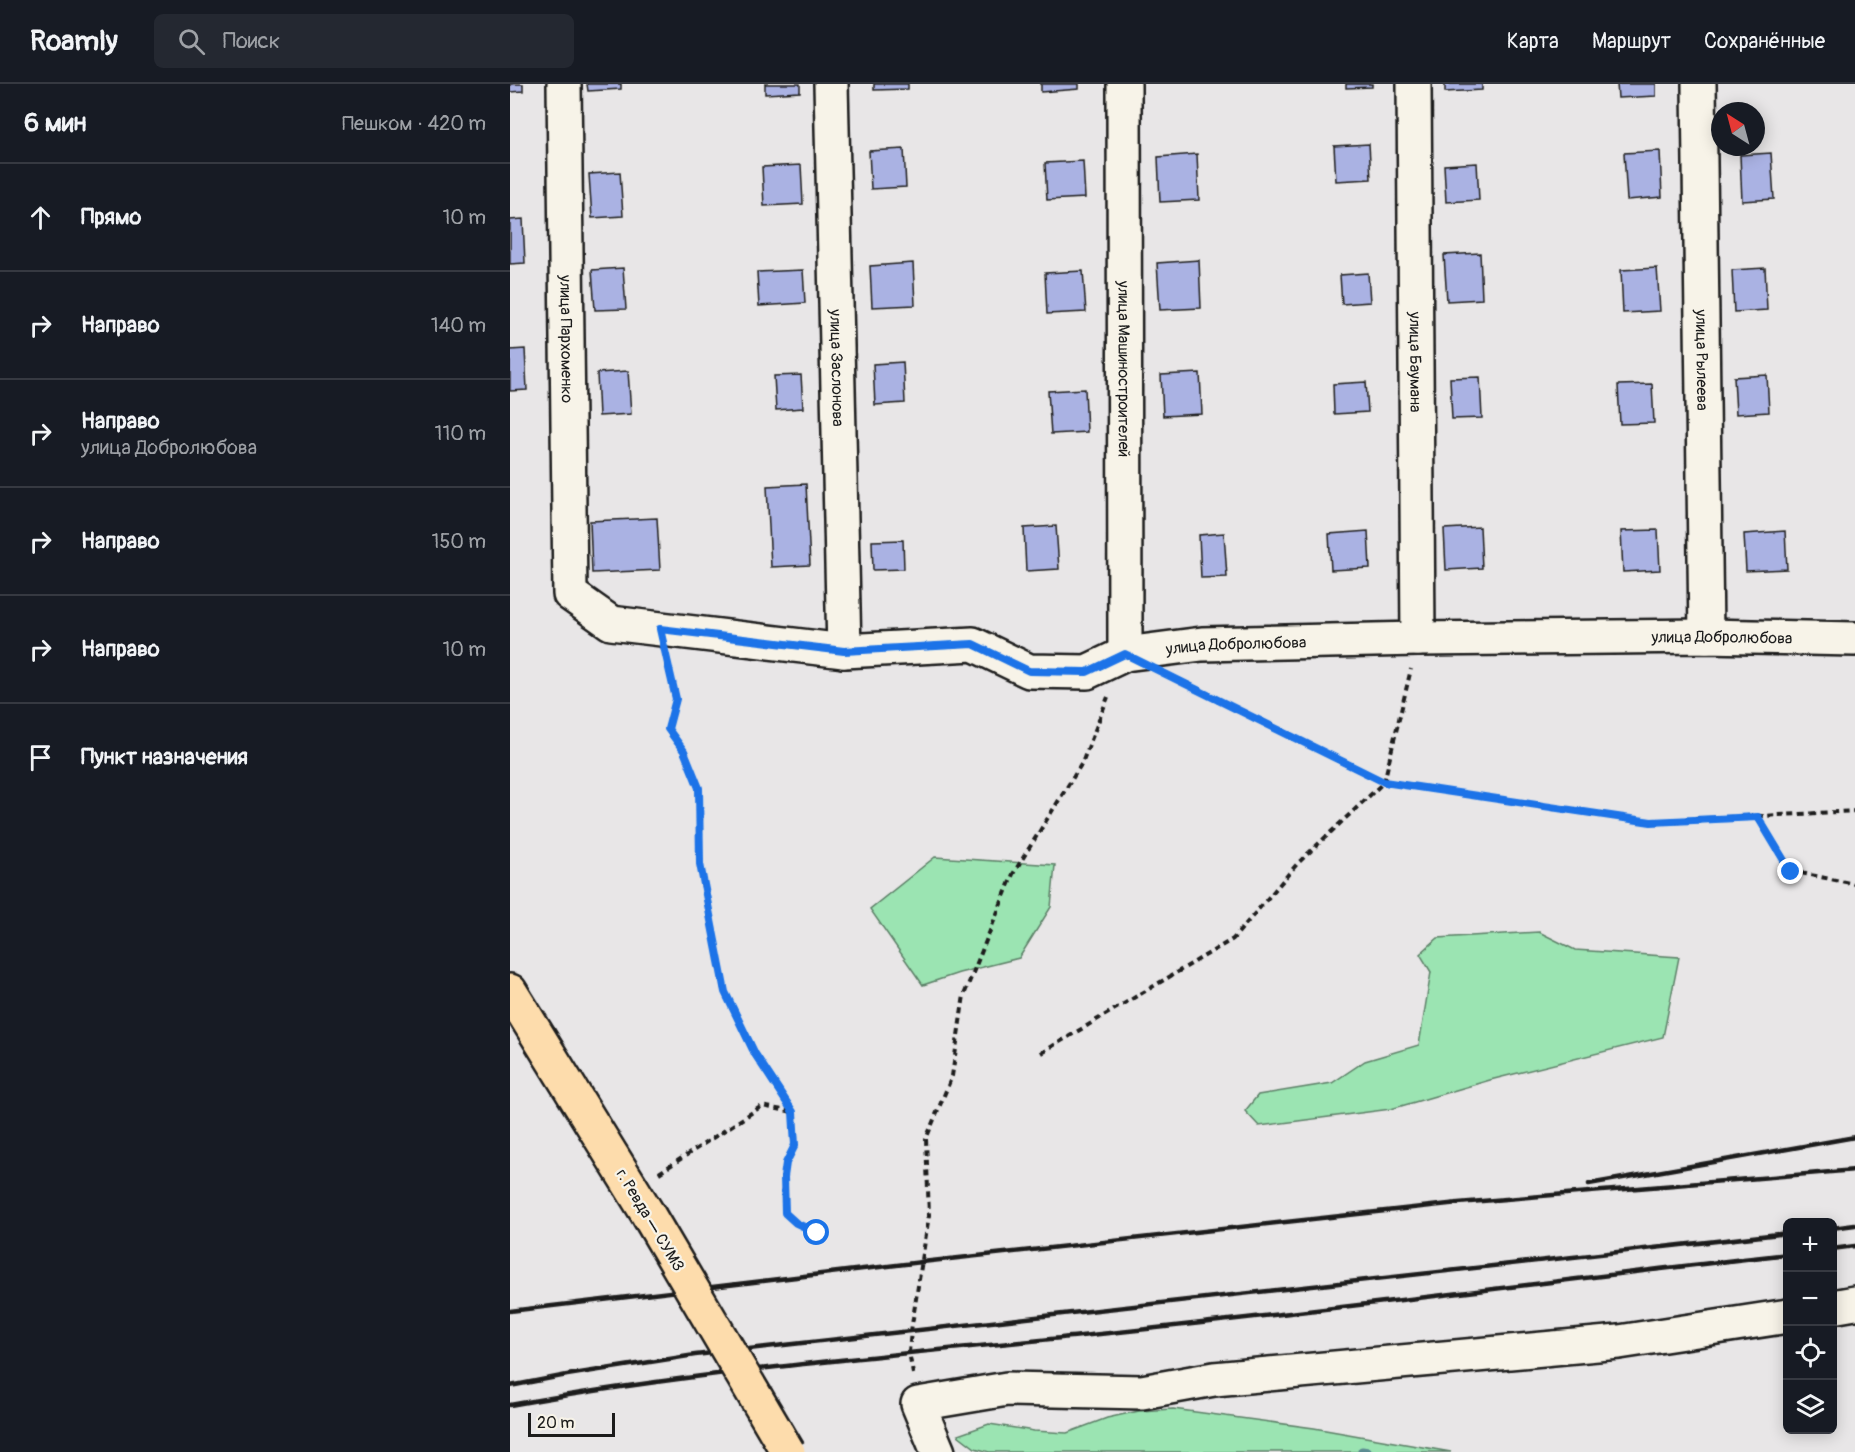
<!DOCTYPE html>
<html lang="ru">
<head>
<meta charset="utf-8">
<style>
  body { margin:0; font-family:Pangolin,sans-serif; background:#242831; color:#f1f3f6 }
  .controls { position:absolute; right:18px; bottom:18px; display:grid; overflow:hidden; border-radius:9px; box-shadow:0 3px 15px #0003 }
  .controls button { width:54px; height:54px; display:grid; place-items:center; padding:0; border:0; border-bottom:2px solid #363941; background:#171b24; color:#f1f3f6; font:30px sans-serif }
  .compass { position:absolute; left:1201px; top:18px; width:54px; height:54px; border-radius:50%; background:#171b24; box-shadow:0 3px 15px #0003; rotate:324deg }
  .scale { position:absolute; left:18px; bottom:15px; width:87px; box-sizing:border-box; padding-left:6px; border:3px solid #1c1c1c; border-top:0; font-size:16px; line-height:21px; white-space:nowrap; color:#1c1c1c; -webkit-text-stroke:4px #f7f3e8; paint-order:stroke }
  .stop { position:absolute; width:18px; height:18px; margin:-14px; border:4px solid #1a73e8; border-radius:50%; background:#fff }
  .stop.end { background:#1a73e8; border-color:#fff; box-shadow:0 2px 6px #0008 }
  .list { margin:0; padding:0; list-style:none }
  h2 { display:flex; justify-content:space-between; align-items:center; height:78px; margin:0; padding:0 24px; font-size:26px }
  h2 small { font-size:20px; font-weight:400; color:#9ea1a6 }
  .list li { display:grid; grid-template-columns:39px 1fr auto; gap:18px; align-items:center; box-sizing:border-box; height:108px; padding:0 24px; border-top:2px solid #363941 }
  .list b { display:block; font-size:22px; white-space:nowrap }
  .list p { margin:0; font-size:20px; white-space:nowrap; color:#9ea1a6 }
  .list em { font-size:20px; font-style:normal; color:#9ea1a6 }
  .icon { flex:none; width:33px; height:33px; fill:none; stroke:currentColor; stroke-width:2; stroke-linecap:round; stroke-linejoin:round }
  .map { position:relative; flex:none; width:1345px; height:1368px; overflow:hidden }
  header { display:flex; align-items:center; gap:36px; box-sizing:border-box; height:84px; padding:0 30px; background:#171b24; border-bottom:2px solid #363941 }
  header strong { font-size:28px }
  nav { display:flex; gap:33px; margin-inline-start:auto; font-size:21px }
  .search { width:420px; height:54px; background:#242831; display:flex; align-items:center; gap:15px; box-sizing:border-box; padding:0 21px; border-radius:9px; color:#9ea1a6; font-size:22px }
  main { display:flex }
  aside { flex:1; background:#171b24 }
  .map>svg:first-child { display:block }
  .green { fill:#9be4b2; stroke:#5c8067; stroke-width:1.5 }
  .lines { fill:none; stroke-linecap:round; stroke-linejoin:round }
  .stream { stroke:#5c8c92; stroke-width:9 }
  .building { fill:#aab2e3; stroke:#1c1c1c; stroke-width:1.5 }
  .minor-casing { stroke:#1c1c1c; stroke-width:38 }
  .major-casing { stroke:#1c1c1c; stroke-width:38 }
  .path { stroke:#1c1c1c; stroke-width:4; stroke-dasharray:6 4.5; stroke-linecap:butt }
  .minor { stroke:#f7f3e8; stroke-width:33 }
  .major { stroke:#fddcac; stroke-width:33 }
  .rail { stroke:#1c1c1c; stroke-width:4.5 }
  .major-bridge-casing { stroke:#1c1c1c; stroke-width:38; stroke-linecap:butt }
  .major-bridge { stroke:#fddcac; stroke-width:33 }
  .route { stroke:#1a73e8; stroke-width:8 }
  .labels { text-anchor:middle; stroke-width:4.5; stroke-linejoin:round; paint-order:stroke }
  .street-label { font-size:16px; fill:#1c1c1c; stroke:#f7f3e8 }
</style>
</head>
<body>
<header>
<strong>Roamly</strong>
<div class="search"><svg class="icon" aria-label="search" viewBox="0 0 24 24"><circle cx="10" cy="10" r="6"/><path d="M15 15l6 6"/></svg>Поиск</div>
<nav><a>Карта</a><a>Маршрут</a><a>Сохранённые</a></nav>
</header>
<main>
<aside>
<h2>6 мин<small>Пешком · 420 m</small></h2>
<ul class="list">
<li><svg class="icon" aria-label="ahead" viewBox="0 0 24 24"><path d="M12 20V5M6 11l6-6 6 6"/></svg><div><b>Прямо</b></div><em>10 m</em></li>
<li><svg class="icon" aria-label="right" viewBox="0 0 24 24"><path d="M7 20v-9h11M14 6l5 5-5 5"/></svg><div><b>Направо</b></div><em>140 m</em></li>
<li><svg class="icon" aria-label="right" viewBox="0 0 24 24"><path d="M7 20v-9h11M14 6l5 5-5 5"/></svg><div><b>Направо</b><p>улица Добролюбова</p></div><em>110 m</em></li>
<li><svg class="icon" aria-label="right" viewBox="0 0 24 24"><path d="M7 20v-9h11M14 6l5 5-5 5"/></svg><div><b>Направо</b></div><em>150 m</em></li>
<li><svg class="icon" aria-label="right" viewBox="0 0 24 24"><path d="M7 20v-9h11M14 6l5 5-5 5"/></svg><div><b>Направо</b></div><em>10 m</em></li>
<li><svg class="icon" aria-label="arrive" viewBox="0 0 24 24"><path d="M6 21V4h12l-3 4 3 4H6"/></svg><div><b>Пункт назначения</b></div></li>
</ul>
</aside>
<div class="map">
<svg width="1345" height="1368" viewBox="0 0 1345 1368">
  <rect width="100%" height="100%" fill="#e8e6e7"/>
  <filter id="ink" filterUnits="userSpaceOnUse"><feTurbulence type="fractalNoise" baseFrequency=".0167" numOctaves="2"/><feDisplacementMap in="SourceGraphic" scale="12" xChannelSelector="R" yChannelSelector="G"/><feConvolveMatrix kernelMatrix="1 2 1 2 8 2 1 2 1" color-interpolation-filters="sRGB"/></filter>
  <g filter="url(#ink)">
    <path class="green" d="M425,773L545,781L541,823L509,874L449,889L413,901L360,825Z
      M1029,848L1065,866L1169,873L1153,953L980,996L881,1025L749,1042L735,1027L748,1011L822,999L855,977L909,961L921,888L910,870L928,854Z
      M663,1325L804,1344L941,1368H479L465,1364L448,1351L479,1340L524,1347L557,1349L597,1334L629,1327Z"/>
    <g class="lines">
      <path class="stream" d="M852,1367L858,1368"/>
    </g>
    <path class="building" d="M0,0H13V7L0,8Z
      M77,0H111V5L78,7Z
      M255,0H290V8L255,10Z
      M364,0H398V5L364,6Z
      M531,0H569V5L531,8Z
      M836,0H862V3L836,4Z
      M935,0H972V6L935,8Z
      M1107,0H1146V12L1108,14Z
      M859,60L861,95L826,97L824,62Z
      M394,65L396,103L361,105L359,67Z
      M1150,67L1152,113L1117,116L1114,69Z
      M1261,69L1264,115L1232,117L1230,71Z
      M687,70L689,116L650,118L648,73Z
      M573,77L575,114L537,116L535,79Z
      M967,79L969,116L936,118L934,81Z
      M291,81L293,120L254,122L252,83Z
      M110,88L113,132L82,134L79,90Z
      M13,135L15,179L0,180V136Z
      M970,169L972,215L937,217L934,171Z
      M689,176L691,224L650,226L647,179Z
      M403,179L405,221L362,223L360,182Z
      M113,184L116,225L85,226L82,186Z
      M1147,184L1150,227L1113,229L1111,186Z
      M1255,184L1257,226L1224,228L1222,186Z
      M293,186L295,219L249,222L247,188Z
      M573,187L576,228L537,230L535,189Z
      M858,189L860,218L832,220L830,191Z
      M15,265L17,306L0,307V266Z
      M393,278L395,319L365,321L363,280Z
      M118,287L121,330L89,332L87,289Z
      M690,289L692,330L653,332L651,291Z
      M291,291L293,324L266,326L264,292Z
      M1257,291L1259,328L1226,330L1224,293Z
      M970,293L972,334L942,335L940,294Z
      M856,298L858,328L824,330L823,300Z
      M1142,300L1144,339L1110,340L1108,301Z
      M575,305L577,348L541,350L538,307Z
      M296,400L300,481L261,483L257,402Z
      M147,434L150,486L82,489L80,437Z
      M546,442L549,485L516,487L514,444Z
      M970,443L972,484L936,486L934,445Z
      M1148,446L1150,486L1113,488L1111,447Z
      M858,447L860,484L821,486L819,450Z
      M1275,447L1277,485L1236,487L1234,450Z
      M714,449L717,493L691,494L689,451Z
      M393,456L394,485L363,486L362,457Z"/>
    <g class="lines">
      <g class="minor-casing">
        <g id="minor">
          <path id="s1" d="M54,0L60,510L101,539L334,567L463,560L519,587L577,588L615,570L692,560L908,555L1196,552L1345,555"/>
          <path id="s2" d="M321,0L334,567"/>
          <path id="s3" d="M614,0L615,570"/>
          <path id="s4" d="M904,0L908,555"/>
          <path id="s5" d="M1189,0L1196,552"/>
          <path d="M1322,1223L1345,1219"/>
          <path d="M428,1368L408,1320L497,1305L632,1308L704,1295L1109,1258L1278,1232"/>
        </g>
      </g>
      <g class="major-casing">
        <path id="major" d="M0,907L139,1132"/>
      </g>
      <path class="path" d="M157,577L166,615L158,645L174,667L189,704L190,780L215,908L245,970L283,1028L285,1061L276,1079L274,1093L275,1129L286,1139L307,1150
        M666,595L874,698L1141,738L1345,727
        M1248,733L1281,787L1345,800
        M531,969L723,855L787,780L874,698L901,585
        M149,1089L252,1022L283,1028
        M403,1290L399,1268L401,1247L419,1131L416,1055L442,992L454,911L503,790L572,679L598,613"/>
      <use href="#minor" class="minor"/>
      <use href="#major" class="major"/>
      <path class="rail" d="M1079,1100L1345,1053
        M1322,1144L1345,1141
        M1322,1165L1345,1162
        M0,1227L412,1178L948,1119L1345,1086
        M0,1302L57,1291L185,1271L1278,1149
        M0,1321C189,1287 380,1271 571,1252C807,1228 1042,1197 1278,1170"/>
      <g class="major-bridge-casing">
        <path id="major-bridge" d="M139,1132L278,1368"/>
      </g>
      <use href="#major-bridge" class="major-bridge"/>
    </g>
  </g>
  <g class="lines" filter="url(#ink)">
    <path class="route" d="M307,1149L286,1139L275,1129L274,1093L276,1079L285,1061L283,1028L245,970L215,908L190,780L189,704L174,667L158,645L166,615L150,545L334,567L463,560L519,587L577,588L615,570L874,698L1141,738L1248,733L1281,788"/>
  </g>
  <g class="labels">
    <g class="street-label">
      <text dy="6" stroke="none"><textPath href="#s1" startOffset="255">улица Пархоменко</textPath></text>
      <text dy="6" stroke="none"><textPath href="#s5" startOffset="276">улица Рылеева</textPath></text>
      <text dy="6" stroke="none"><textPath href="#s4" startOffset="278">улица Баумана</textPath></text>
      <text dy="6" stroke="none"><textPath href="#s2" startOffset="284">улица Заслонова</textPath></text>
      <text dy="6" stroke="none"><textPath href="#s3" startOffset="285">улица Машиностроителей</textPath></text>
      <text dy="6" stroke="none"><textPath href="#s1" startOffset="1684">улица Добролюбова</textPath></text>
      <text dy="6" stroke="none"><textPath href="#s1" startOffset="1198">улица Добролюбова</textPath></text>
      <text transform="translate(141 1136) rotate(59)" y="6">г. Ревда — СУМЗ</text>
    </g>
  </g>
</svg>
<div class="controls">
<button>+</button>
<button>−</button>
<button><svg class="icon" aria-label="locate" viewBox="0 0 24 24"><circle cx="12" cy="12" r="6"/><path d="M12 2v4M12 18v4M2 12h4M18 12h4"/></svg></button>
<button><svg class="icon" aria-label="layers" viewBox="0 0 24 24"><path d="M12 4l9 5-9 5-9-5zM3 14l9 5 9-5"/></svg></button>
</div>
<svg class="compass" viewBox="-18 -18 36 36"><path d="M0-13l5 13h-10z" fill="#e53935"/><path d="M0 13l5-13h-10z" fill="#9ea1a6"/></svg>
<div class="scale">20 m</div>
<div class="stop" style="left:307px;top:1149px"></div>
<div class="stop end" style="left:1281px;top:788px"></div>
</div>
</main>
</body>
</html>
